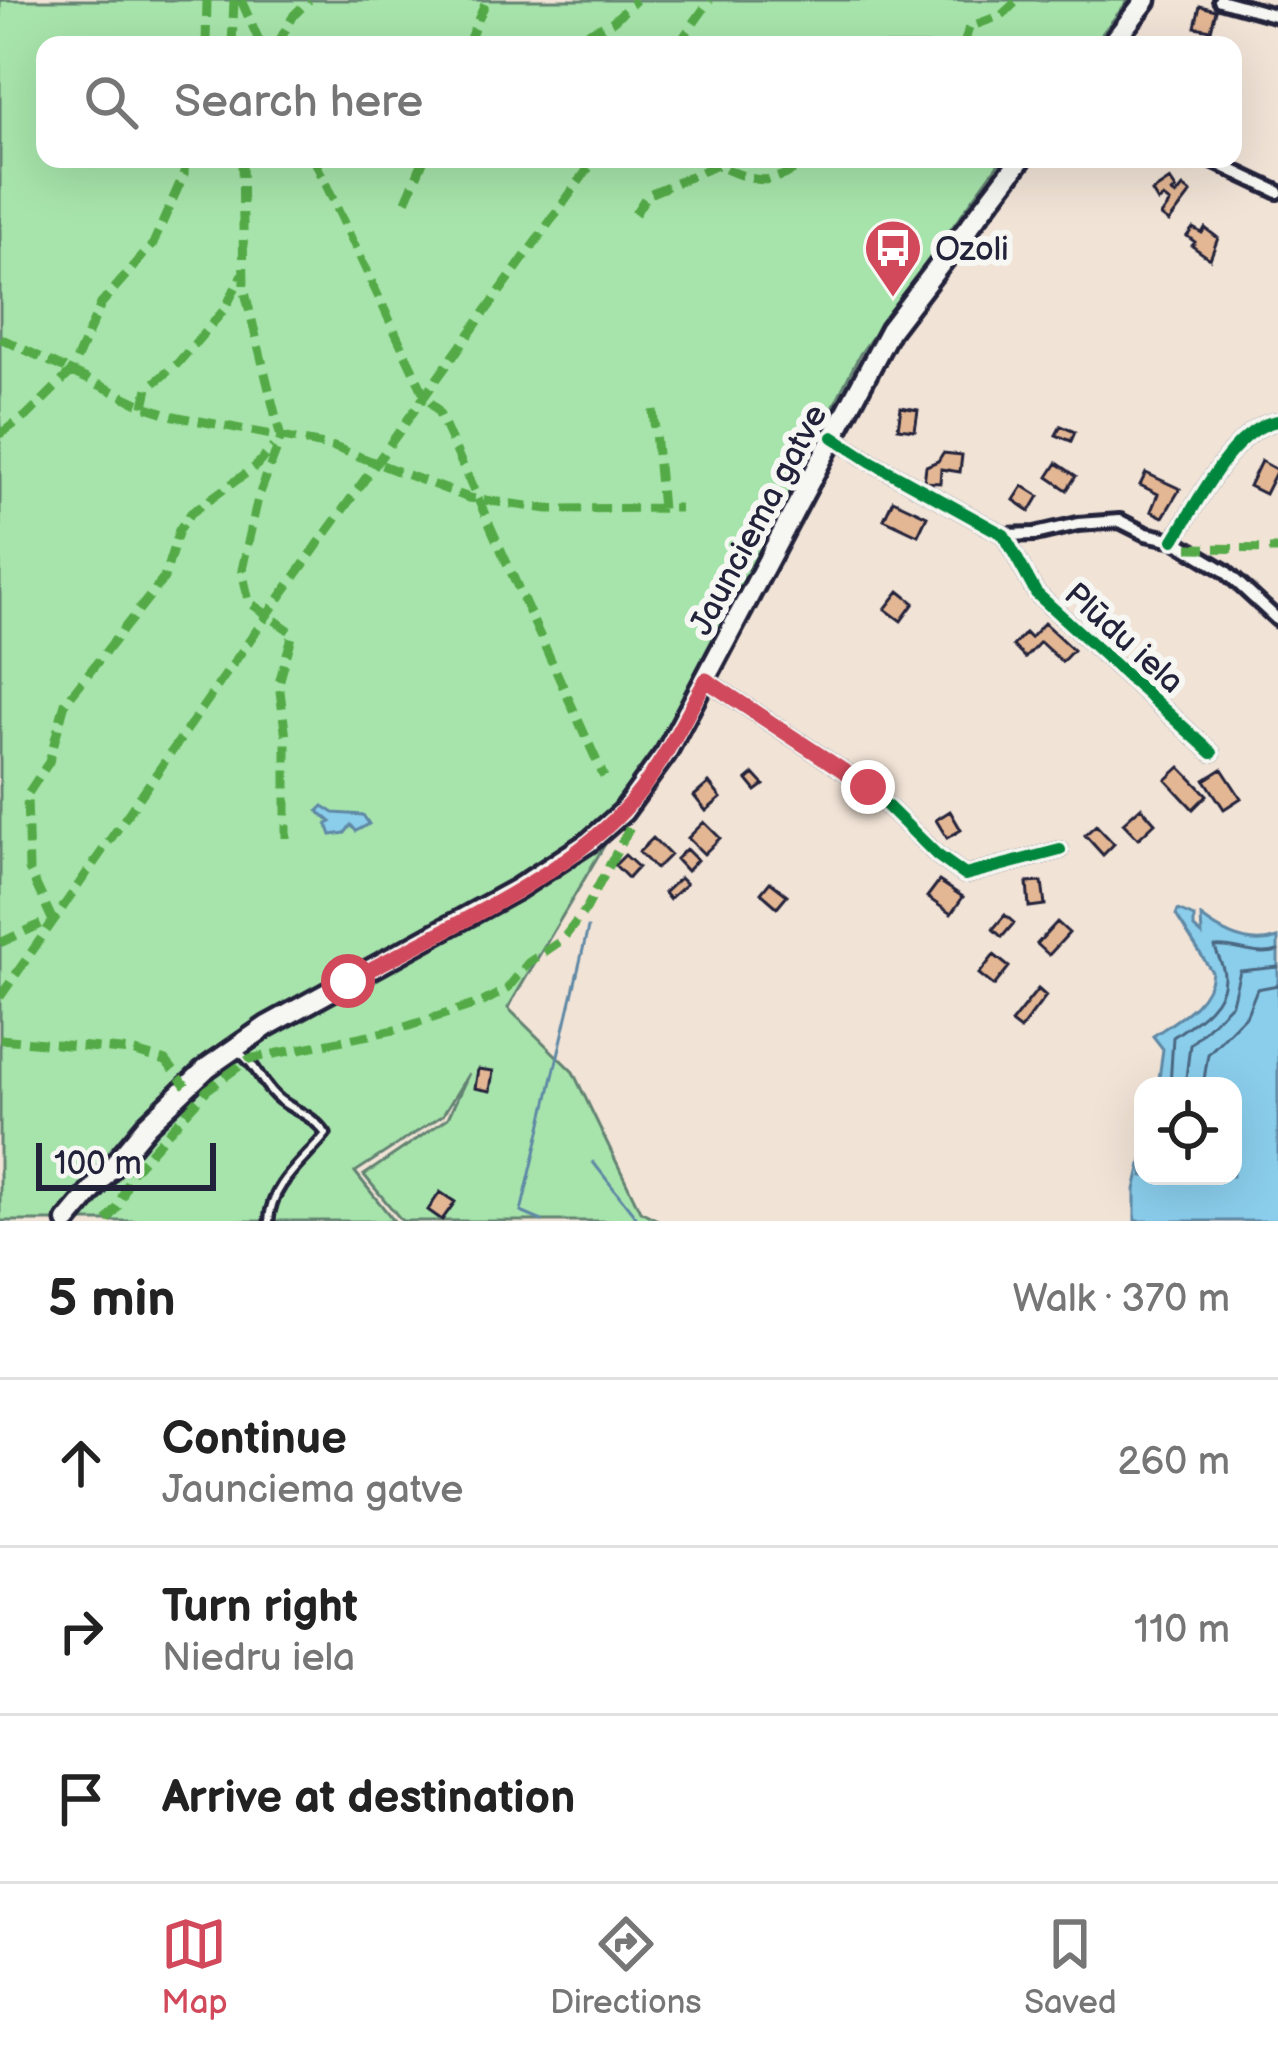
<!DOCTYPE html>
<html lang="en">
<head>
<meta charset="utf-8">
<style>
  body { margin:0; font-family:"Balsamiq Sans",sans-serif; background:#f2f2f2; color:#222 }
  .controls { position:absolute; right:36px; bottom:36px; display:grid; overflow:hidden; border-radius:24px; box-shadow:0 12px 48px #0002 }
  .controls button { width:108px; height:108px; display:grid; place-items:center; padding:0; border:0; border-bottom:3px solid #e0e0e0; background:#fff; color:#222; font:60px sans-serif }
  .scale { position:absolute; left:36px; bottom:30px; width:180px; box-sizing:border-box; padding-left:12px; border:6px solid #22223b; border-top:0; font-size:33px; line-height:42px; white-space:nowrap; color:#22223b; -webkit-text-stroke:9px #f6f6f2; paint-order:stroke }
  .stop { position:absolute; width:36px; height:36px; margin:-27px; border:9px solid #d1495b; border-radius:50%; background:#fff }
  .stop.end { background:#d1495b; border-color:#fff; box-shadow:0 3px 12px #0008 }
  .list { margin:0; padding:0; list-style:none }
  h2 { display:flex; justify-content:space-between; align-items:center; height:156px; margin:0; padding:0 48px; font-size:51px }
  h2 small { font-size:39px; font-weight:400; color:#767676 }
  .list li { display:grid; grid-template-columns:78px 1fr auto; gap:36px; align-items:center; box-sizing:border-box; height:168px; padding:0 48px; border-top:3px solid #e0e0e0 }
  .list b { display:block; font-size:45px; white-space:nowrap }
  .list p { margin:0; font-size:39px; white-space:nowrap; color:#767676 }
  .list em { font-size:39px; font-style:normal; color:#767676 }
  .icon { flex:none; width:66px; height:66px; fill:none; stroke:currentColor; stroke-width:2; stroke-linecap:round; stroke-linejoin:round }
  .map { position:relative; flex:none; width:1278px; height:1221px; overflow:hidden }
  .search { position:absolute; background:#fff; box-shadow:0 12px 48px #0002; left:36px; right:36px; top:36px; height:132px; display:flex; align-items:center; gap:30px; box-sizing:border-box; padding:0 42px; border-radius:24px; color:#767676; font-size:45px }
  .sheet { height:660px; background:#fff }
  nav { display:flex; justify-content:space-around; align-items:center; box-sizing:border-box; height:168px; border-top:3px solid #e0e0e0; background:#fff; font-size:33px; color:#767676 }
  nav a { display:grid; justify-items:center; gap:6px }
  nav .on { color:#d1495b }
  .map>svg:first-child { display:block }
  .green { fill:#a7e4ab; stroke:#648373; stroke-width:3 }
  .water { fill:#8aceec; stroke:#6089a5; stroke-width:3 }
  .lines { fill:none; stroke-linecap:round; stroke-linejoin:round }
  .shore { stroke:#4c6782; stroke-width:3 }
  .stream { stroke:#6089a5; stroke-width:3 }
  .building { fill:#e4b794; stroke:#22223b; stroke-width:3 }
  .service-casing { stroke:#22223b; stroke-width:15 }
  .minor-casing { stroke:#22223b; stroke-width:20 }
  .primary-casing { stroke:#22223b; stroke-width:27 }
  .service { stroke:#f6f6f2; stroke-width:6 }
  .minor { stroke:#f6f6f2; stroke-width:10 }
  .primary { stroke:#f6f6f2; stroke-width:18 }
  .quiet { stroke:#53aa46; stroke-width:9; stroke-dasharray:18 9; stroke-linecap:butt }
  .cycleway-casing { stroke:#f6f6f2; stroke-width:20 }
  .cycleway { stroke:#00873e; stroke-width:12 }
  .route { stroke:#d1495b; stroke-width:15 }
  .labels { text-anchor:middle; stroke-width:12; stroke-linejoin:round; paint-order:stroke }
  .poi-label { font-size:33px; fill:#22223b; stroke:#f6f6f2; text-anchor:start }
  .street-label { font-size:33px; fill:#22223b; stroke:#f6f6f2 }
</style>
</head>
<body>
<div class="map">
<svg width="1278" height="1221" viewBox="0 0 1278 1221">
  <rect width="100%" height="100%" fill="#f1e3d6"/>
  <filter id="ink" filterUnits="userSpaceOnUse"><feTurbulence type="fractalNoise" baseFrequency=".00833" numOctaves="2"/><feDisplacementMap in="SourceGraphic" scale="24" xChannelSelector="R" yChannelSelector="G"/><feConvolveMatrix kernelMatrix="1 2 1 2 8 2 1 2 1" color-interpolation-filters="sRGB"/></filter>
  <g filter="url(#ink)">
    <path class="green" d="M0,0H1129L1093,45H45V159H1002L860,354L650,768L508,1008L573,1072L640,1211L660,1221H402L364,1175L448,1118L469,1073L443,1115L355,1172L394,1221H0Z"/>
    <path class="water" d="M323,806L334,813L363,815L369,824L356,831L351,825L345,833L331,835L327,824L331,822L318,811Z
      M1178,910L1194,917V928L1202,935L1201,917C1223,934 1250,948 1278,938V1221H1135V1190L1143,1155V1176H1233V1086H1158L1163,1049L1153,1036C1176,1020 1210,1003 1212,972L1176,915Z"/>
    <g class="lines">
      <path class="shore" d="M1170,1086L1173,1037C1193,1023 1225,1004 1224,976C1224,965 1217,956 1215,947C1235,944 1255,958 1278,951
        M1185,1086L1190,1045L1232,1003L1240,971L1278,967
        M1203,1086L1208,1054L1247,1014L1257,989L1278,985"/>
      <path class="stream" d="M593,1162L639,1221
        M542,1221L521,1212L588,928"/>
    </g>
    <path class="building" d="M1200,6L1216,10L1211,30L1195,27Z
      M1170,180L1176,189L1172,193L1176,196L1183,187L1191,193L1169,222L1161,216L1170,203L1163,198L1158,202L1152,192Z
      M1193,228L1202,233L1205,228L1218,238L1210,259L1192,246L1195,242L1187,236Z
      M901,407L918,410L915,430L898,428Z
      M1061,426L1075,432L1071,441L1056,435Z
      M943,453L962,455L960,472L941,469L940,483L924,482L926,466L938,461Z
      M1261,461L1277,470L1265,494L1249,486Z
      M1057,463L1076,476L1067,490L1048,477Z
      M1146,473L1180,489L1163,517L1151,511L1158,494L1140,485Z
      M1023,486L1039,496L1030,511L1014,500Z
      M893,500L927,516L918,535L884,519Z
      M899,591L914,603L901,621L885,609Z
      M1044,623L1073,650L1062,662L1040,642L1025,658L1013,646L1025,633L1030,638Z
      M1180,767L1207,795L1193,809L1166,780Z
      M1222,769L1241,798L1224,809L1205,780Z
      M754,774L764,785L756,791L747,780Z
      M709,783L721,798L706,811L694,796Z
      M1141,807L1155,823L1138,839L1123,823Z
      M950,811L961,830L947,838L936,820Z
      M704,822L720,838L704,854L688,838Z
      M1096,825L1114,844L1103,855L1085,835Z
      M653,838L670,855L656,869L639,852Z
      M686,849L697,860L687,871L676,859Z
      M625,855L638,867L628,878L615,865Z
      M680,878L686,884L669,899L664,893Z
      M939,881L963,897L951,914L927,897Z
      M770,882L787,895L777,907L761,893Z
      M1042,882L1045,905L1029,907L1027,883Z
      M1005,915L1014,923L1002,937L993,929Z
      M1057,922L1069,933L1049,955L1037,944Z
      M994,955L1009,967L994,986L979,974Z
      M1038,989L1046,996L1020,1030L1011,1023Z
      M478,1069L493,1071L490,1091L475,1088Z
      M440,1192L455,1202L442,1220L428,1210Z"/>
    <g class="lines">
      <g class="service-casing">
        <path id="service" d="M235,1050C258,1063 260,1085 280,1100C299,1114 310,1113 326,1134C305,1161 271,1183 269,1221"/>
      </g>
      <g class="minor-casing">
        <path id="minor" d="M1220,0L1278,16
          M1208,159L1278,192
          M833,437L870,461L1004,535L1036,593L1212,753
          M1004,535L1035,534L1078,524L1120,521L1146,534L1174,540L1225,571L1278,620
          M1174,540C1197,504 1233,427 1278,421
          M706,680L868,787L937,855L965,875L1060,850"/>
      </g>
      <g class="primary-casing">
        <path id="primary" d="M1111,45L1146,0
          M67,1221L147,1125L208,1067L267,1026L517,889L589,842L623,812L666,753L890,330L1021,159"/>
      </g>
      <use href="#service" class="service"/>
      <use href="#minor" class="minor"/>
      <use href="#primary" class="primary"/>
      <path class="quiet" d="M241,0L261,45
        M206,45L207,0
        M232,45L234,0
        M277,45L294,15L309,0
        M467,45L485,4
        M562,45L613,21L636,0
        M678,45L710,0
        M964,45L969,27L1002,15L1018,0
        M242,159L244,288L281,438L258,498L242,570L249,602L293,633L279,683L286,738V838
        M314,159L425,396L438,411L604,777
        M406,201L424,159
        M635,214L647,195L717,165C768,188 767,183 817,159
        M0,338L144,406L174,416L334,447L469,498L548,509L680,508
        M144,406L148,388L177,364L225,309L242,274
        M653,410L662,509
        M0,434L29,414L71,372L101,304L153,244L184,174L185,159
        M1188,548L1278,549
        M0,943L52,919L29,869L27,795L49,762L65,703L164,578L179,530L191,513L255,467L273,447
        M0,997L268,614L595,159
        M0,1039L132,1051L166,1061L186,1086
        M107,1221L118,1207L132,1172L207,1090L249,1059L399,1029L483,1002L507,989L528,963L562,940L586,909L631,825"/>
      <g class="cycleway-casing">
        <path id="cycleway" d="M833,437L870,461L1004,535L1036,593L1212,753
          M1174,540C1197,504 1233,427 1278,421
          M706,680L868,787L937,855L965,875L1060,850"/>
      </g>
      <use href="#cycleway" class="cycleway"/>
    </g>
  </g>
  <g class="lines" filter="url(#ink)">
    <path class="route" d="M348,981C430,937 560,879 622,812C658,775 681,725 706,680L868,787"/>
  </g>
  <defs>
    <g id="bus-pin" transform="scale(3)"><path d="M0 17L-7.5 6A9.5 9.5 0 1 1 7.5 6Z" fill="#d1495b" stroke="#f6f6f2"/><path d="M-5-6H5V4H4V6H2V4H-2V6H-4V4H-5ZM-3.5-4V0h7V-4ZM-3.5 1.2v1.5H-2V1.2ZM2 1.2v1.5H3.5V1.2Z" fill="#fff"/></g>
  </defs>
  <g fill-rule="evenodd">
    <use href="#bus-pin" x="893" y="248"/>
  </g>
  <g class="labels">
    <g class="poi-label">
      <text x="935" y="260">Ozoli</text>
    </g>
    <g class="street-label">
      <text transform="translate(757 519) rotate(-62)" y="12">Jaunciema gatve</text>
      <text transform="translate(1125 637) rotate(42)" y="12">Plūdu iela</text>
    </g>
  </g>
</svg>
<div class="controls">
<button><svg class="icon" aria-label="locate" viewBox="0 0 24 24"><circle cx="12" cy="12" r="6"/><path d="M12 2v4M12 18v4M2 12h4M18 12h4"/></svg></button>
</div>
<div class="scale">100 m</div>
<div class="stop" style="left:348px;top:981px"></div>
<div class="stop end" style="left:868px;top:787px"></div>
<div class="search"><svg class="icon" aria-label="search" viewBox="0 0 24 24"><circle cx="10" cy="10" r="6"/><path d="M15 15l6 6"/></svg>Search here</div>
</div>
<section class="sheet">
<h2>5 min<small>Walk · 370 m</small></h2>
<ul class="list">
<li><svg class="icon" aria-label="ahead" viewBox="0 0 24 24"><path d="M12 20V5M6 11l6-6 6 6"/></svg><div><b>Continue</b><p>Jaunciema gatve</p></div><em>260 m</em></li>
<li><svg class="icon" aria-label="right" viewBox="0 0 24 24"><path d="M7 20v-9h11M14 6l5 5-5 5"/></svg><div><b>Turn right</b><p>Niedru iela</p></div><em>110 m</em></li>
<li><svg class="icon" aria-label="arrive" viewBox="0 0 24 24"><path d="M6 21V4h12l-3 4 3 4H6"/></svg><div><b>Arrive at destination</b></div></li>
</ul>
</section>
<nav>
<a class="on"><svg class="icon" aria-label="map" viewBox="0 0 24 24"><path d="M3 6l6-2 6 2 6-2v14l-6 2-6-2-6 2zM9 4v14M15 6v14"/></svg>Map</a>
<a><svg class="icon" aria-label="directions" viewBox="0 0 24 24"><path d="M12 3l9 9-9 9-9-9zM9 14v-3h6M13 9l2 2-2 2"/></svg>Directions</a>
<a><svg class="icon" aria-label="saved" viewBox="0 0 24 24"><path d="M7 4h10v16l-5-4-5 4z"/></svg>Saved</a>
</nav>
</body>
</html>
